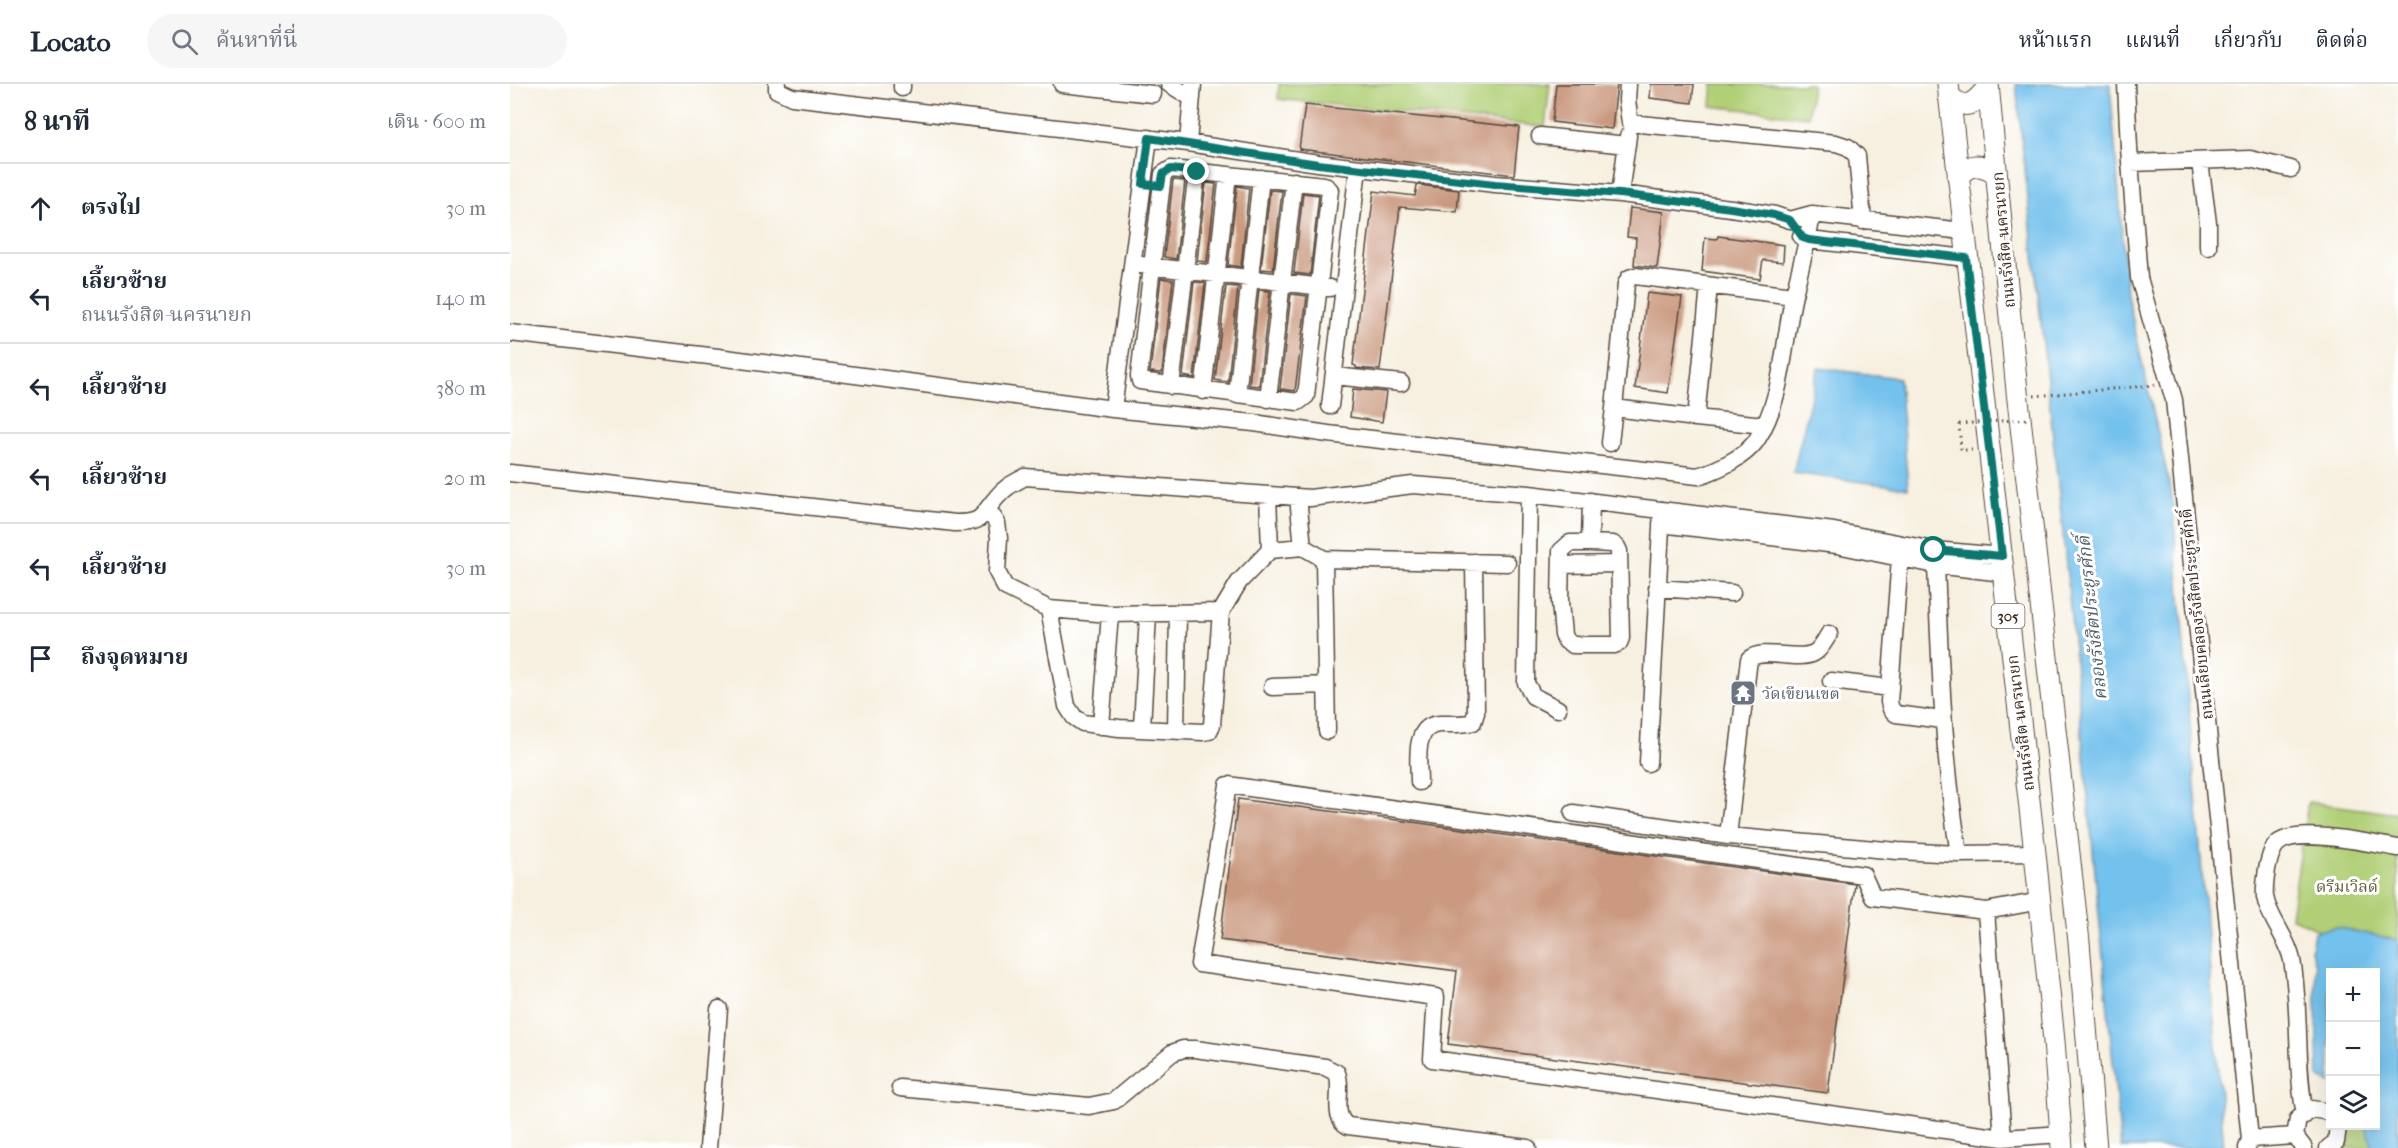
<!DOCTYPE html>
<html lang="th">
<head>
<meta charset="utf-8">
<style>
  body { margin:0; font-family:"IM FELL French Canon","Noto Serif Thai",serif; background:#f6f6f7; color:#1f2937 }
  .controls { position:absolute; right:18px; bottom:18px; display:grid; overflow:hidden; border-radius:0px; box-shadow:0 6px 24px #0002 }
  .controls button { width:54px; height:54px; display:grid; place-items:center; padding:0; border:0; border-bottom:2px solid #e0e1e3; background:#fff; color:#1f2937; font:30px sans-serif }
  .stop { position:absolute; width:18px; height:18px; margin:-14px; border:4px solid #0f766e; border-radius:50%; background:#fff }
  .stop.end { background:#0f766e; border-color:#fff; box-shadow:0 2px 6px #0008 }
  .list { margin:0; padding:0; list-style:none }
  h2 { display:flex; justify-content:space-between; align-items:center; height:78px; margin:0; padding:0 24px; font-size:26px }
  h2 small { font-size:20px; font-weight:400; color:#747a83 }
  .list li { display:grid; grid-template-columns:39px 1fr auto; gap:18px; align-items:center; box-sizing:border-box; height:90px; padding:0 24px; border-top:2px solid #e0e1e3 }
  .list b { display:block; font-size:22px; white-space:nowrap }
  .list p { margin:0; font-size:20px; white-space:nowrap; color:#747a83 }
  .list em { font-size:20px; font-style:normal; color:#747a83 }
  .icon { flex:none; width:33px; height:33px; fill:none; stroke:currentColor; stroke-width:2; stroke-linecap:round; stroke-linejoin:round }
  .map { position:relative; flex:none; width:1888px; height:1064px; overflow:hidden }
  header { display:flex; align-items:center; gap:36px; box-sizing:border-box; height:84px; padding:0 30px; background:#fff; border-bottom:2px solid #e0e1e3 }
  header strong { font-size:28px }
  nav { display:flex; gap:33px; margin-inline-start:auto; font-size:21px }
  .search { width:420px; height:54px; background:#f6f6f7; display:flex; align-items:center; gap:15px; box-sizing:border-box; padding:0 21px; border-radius:33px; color:#747a83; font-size:22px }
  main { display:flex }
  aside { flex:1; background:#fff }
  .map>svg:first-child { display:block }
  .green { fill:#b0cf76; stroke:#767c4a; stroke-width:1.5 }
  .water { fill:#73c1ed; stroke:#577686; stroke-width:1.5 }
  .building { fill:#ca997f }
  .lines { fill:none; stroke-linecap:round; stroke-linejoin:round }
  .minor-casing { stroke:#57483b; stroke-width:19 }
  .major-casing { stroke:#57483b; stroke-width:23 }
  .path { stroke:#57483b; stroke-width:3; stroke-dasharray:1.5 4.5; stroke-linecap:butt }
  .minor { stroke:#fff; stroke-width:16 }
  .major { stroke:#fff; stroke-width:21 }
  .path-bridge { stroke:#57483b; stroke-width:3; stroke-dasharray:1.5 4.5; stroke-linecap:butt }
  .route { stroke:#0f766e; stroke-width:8 }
  .labels { text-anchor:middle; stroke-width:6; stroke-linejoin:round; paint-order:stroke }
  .shield { fill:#fff; stroke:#766a62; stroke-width:1.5 }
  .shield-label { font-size:15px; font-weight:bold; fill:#3b2a1e }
  .street-label { font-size:16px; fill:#3b2a1e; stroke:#fff }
  .worship-label { font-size:16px; fill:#5b616d; stroke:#fff; text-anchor:start }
  .park-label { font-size:16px; fill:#5e5c38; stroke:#fff }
  .water-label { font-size:18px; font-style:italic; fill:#4f5f66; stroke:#fff }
</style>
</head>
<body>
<header>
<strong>Locato</strong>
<div class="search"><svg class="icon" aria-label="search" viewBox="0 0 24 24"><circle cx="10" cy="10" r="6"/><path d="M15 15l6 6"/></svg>ค้นหาที่นี่</div>
<nav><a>หน้าแรก</a><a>แผนที่</a><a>เกี่ยวกับ</a><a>ติดต่อ</a></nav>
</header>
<main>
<aside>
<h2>8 นาที<small>เดิน · 600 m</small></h2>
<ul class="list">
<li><svg class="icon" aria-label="ahead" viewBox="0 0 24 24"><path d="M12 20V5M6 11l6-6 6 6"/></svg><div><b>ตรงไป</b></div><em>30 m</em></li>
<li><svg class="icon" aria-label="left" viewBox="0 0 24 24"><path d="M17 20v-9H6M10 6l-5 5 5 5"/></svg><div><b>เลี้ยวซ้าย</b><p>ถนนรังสิต-นครนายก</p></div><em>140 m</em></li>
<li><svg class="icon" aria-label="left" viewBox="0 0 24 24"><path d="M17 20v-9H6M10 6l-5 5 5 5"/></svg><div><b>เลี้ยวซ้าย</b></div><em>380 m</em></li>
<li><svg class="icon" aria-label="left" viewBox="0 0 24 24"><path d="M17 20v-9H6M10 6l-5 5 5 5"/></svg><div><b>เลี้ยวซ้าย</b></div><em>20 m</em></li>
<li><svg class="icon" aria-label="left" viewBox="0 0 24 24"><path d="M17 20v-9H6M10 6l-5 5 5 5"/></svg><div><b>เลี้ยวซ้าย</b></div><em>30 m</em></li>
<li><svg class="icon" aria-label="arrive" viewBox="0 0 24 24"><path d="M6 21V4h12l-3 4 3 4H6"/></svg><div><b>ถึงจุดหมาย</b></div></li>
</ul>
</aside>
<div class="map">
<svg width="1888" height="1064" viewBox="0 0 1888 1064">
  <rect width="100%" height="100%" fill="#fff"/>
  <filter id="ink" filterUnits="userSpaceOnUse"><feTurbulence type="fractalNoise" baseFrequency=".0167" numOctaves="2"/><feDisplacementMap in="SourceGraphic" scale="12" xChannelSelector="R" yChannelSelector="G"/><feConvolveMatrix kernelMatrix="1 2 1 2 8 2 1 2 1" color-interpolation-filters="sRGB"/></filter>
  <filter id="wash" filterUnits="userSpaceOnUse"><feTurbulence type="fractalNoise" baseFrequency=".008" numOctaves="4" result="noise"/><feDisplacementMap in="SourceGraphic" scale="24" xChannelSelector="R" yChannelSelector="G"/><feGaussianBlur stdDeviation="1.35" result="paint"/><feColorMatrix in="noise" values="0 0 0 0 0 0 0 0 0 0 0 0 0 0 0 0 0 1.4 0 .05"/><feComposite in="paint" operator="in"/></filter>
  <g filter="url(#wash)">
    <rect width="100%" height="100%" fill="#f7f0e0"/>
    <path class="green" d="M769,0H1040L1035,43L768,15Z
      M1203,0H1302L1298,33L1201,22Z
      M1798,718L1888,730V1064H1830L1826,1042H1866V888L1814,849L1781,833Z"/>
    <path class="water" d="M1506,0H1600L1617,210L1662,412L1714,1064H1611L1553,449Z
      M1308,284L1389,294L1398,404L1283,389Z
      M1825,843L1888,856V1064H1863L1856,1042H1866V888H1820V999L1808,993L1805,882L1801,866L1804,848Z"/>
    <g id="blocks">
      <path class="building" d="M1046,0H1107L1102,45L1042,38Z
        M1141,0H1184L1182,19L1140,14Z
        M795,21L1009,43L1004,91L789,65Z
        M663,96L675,97L666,175L654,173Z
        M696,99L706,100L697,178L687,177Z
        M907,101L949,106L947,128L890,123L870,286L846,284V282L843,281L864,107L905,112Z
        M727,102L739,104L731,183L718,181Z
        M760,106L772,107L763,186L751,185Z
        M793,109L809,111L800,191L784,189Z
        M1120,124L1154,128L1147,184L1124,181L1126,154L1117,153Z
        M1208,152L1274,161L1273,178L1253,176L1250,195L1192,187L1195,154L1207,155Z
        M651,194L663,196L652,289L640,288Z
        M684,198L695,199L684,294L673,292Z
        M716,202L728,203L718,298L705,296Z
        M749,206L760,207L749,302L739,301Z
        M1137,209L1172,213L1158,309L1125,304Z
        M781,210L797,212L785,307L770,305Z
        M843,305L876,308L872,338L840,333Z
        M728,715L902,738L1345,800L1318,1009L938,960L947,887L710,856Z"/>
    </g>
  </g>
  <g filter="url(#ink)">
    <use href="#blocks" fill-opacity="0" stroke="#57483b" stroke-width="1.5"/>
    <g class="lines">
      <g class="minor-casing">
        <path id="minor" d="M267,0V6L282,13L678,59L808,79L985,100L1110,110L1221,124L1265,131L1280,136L1302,130L1453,147
          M552,0L643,10
          M659,0L682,14
          M1118,0L1117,16L1120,39L1326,59L1338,63L1347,72L1353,137
          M1616,0L1619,64L1629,194L1664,316L1740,1055L1737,1064
          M392,4V0
          M1030,52L1117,61
          M678,59L683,0
          M1690,78L1698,139V163
          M1620,79L1740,75L1781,85
          M661,85L814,101L820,106L796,312L788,318L630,297L629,292L653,90Z
          M1110,110L1118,52
          M1291,152L1299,156L1456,174
          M631,181L820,204
          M1199,202L1186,334L1254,341
          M0,249L208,273L603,325L744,339L818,350L1188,392C1207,386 1234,374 1246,357C1274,315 1273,258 1284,211C1290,184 1298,158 1302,130
          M824,292L891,299
          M661,302L687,88
          M693,307L718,91
          M727,311L751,94
          M758,315L784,97
          M820,322L848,84
          M603,325L639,54
          M1186,334L1104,324L1116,200L1119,194L1125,192L1283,212
          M1100,359L1104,324
          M0,389L445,439C475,439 470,432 487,413C495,403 504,399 515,393L800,414L903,401L1019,410L1324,447L1424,466L1492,472
          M1019,410L1016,599L1023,612L1048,625
          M758,411L760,466
          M788,413L793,463
          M479,427L487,439L489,454L487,488L495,503L539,525L557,622L564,633L573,639L609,644L693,648L699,647L702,641L711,528L729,498L760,466L793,463L814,475L817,647
          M1151,440L1327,461L1390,474
          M1080,459H1060L1051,467L1050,518L1053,551L1056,557L1063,561H1104L1109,559L1111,554L1109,467L1107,463L1103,460L1080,459L1081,417
          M814,475L997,479
          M1051,481L1109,480
          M1426,481L1390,474L1379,618L1381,625L1386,630L1432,636
          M1147,504L1222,509
          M539,525L600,530L711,528
          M1321,597L1380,604
          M762,603L816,601
          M591,642L600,530
          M632,643L638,530
          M666,646L668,529
          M1138,679L1152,426
          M909,698C909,679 902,641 930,640C940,640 952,641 963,638L966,629L964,478
          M1063,729L1218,752L1388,767L1449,770C1433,674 1430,578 1426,481L1493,489
          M1218,752L1239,575C1253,563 1287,578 1304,569C1311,565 1315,556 1319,550
          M1449,770L1525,769
          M1530,817L1476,827L1363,813L1353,791L718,701L689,880L926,913L922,975L1493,1054L1552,1050
          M1476,827L1493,1054
          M390,1004L579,1022L604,1017L662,969L673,965H685L815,983L827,989C834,1007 820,1032 838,1042L1018,1064
          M1795,1031C1785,979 1791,927 1782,876C1777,852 1759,835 1755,813C1754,804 1756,793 1757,785C1759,777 1761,766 1767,760C1785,742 1863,760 1888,764
          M1740,1055L1785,1052
          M198,1064L209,925
          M1794,1064L1785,1052L1788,1035L1802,1025L1819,1028L1820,1030
          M1818,1064L1826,1058L1828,1042"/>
      </g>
      <g class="major-casing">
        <path id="major" d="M1438,0L1525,769L1544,957L1552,1064
          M1478,0L1507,307L1569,858L1586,1064
          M1439,12C1457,28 1465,19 1478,3
          M1448,93C1459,78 1472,80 1486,89"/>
      </g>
      <path class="path" d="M1524,312L1646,301
        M1449,340L1451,366H1462"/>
      <use href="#minor" class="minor"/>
      <use href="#major" class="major"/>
      <path class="path-bridge" d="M1449,340L1518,335"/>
    </g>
  </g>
  <g class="lines" filter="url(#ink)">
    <path class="route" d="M687,88L661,85L653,90L651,102L633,100L639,54L808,80L985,100L1110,110L1221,124L1264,131L1280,136L1293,154L1299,156L1456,174L1492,472L1424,466"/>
  </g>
  <defs>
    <g id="temple-square" transform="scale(1.35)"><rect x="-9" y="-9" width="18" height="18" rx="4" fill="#6b7280" stroke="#fff"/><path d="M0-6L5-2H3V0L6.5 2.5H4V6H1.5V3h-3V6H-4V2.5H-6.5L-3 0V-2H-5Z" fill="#fff"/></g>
  </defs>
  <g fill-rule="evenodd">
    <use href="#temple-square" x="1233" y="609"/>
  </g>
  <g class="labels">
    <rect class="shield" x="1481.5" y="520" width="33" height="24" rx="4.5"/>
    <g class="shield-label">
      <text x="1498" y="537">305</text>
    </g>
    <g class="street-label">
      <text transform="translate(1493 156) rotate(-95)" y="6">ถนนรังสิต-นครนายก</text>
      <text transform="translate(1686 530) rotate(-96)" y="6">ถนนเลียบคลองรังสิตประยูรศักดิ์</text>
      <text transform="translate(1510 639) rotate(-97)" y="6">ถนนรังสิต-นครนายก</text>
    </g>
    <g class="worship-label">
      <text x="1252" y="615">วัดเขียนเขต</text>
    </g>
    <g class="park-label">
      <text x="1837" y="808">ดรีมเวิลด์</text>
    </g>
    <g class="water-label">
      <text transform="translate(1582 534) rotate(-96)" y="6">คลองรังสิตประยูรศักดิ์</text>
    </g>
  </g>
</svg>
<div class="controls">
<button>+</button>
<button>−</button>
<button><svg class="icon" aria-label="layers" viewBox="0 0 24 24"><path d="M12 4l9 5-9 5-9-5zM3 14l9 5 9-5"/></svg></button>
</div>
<div class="stop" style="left:1424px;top:466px"></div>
<div class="stop end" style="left:687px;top:88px"></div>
</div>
</main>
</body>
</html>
